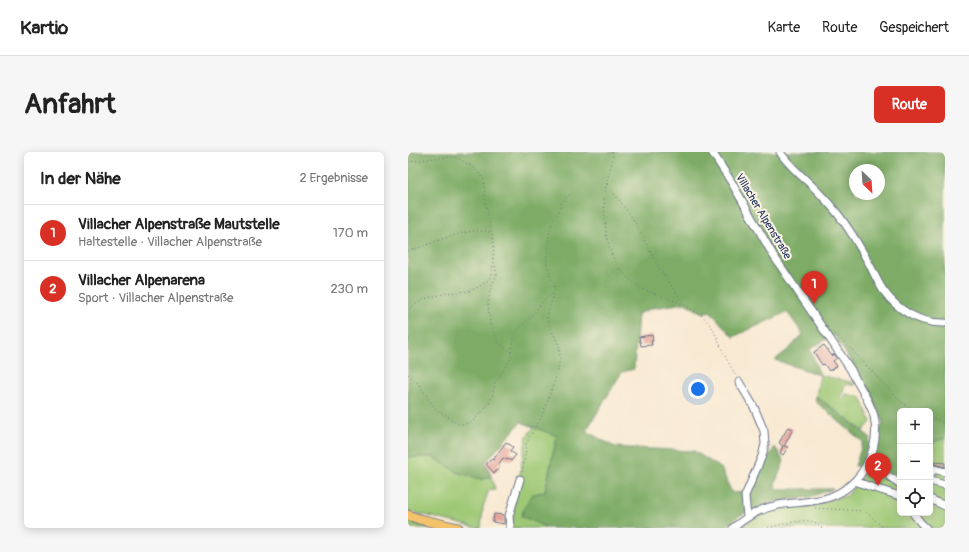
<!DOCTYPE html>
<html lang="de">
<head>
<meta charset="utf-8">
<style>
  body { margin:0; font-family:Pangolin,sans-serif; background:#f6f6f6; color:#222 }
  .controls { position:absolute; right:12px; bottom:12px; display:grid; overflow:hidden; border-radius:6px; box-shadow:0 2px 10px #0003 }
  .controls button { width:36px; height:36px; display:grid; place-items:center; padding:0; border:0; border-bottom:1px solid #e0e0e0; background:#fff; color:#222; font:20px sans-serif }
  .compass { position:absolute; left:441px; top:12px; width:36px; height:36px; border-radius:50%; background:#fff; box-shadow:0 2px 10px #0003; rotate:155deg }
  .you { position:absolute; left:290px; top:237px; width:14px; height:14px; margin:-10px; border:3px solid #fff; border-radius:50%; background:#1a73e8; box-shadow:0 0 0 6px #1a73e833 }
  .badge { display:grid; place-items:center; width:26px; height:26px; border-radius:50%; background:#d93025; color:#fff; font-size:13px; font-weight:700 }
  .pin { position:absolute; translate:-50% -33px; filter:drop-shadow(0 1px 2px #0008) }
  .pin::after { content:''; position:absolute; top:21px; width:14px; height:12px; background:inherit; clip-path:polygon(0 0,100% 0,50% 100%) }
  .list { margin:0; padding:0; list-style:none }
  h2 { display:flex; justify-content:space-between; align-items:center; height:52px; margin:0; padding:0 16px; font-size:17px }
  h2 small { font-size:13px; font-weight:400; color:#767676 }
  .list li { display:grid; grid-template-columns:26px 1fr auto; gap:12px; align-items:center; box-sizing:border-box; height:56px; padding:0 16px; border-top:1px solid #e0e0e0 }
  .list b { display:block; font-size:15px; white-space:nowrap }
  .list p { margin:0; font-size:13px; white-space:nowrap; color:#767676 }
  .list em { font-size:13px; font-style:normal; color:#767676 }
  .icon { flex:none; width:22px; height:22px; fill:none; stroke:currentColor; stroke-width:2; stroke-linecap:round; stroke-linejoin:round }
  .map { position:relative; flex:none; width:537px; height:376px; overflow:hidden; border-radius:6px }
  header { display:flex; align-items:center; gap:24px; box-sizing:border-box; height:56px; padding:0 20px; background:#fff; border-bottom:1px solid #e0e0e0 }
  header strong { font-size:19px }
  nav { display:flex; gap:22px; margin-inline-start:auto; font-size:14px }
  .intro { display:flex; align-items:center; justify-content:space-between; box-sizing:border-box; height:96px; padding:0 24px }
  h1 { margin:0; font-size:28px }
  .button { padding:10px 18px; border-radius:6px; background:#d93025; color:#fff; font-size:14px; font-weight:700 }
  main { display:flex; gap:24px; padding:0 24px }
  aside { flex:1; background:#fff; border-radius:6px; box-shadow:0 2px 10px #0003 }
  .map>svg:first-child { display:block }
  .green { fill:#9dc875; stroke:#5c7c6a }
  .forest { fill:#7eac66; stroke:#4c6e62; fill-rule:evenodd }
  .building { fill:#e5a49c }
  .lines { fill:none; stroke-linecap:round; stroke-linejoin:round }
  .minor-casing { stroke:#687087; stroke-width:9 }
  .major-casing { stroke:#687087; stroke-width:11 }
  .path { stroke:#687087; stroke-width:1; stroke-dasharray:1 3; stroke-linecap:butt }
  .minor { stroke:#fff; stroke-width:7 }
  .major { stroke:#f3c26a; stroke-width:9 }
  .labels { text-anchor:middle; stroke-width:4; stroke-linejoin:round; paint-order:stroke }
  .street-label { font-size:11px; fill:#1b2f5e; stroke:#fcf5e5 }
</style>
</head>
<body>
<header>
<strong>Kartio</strong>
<nav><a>Karte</a><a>Route</a><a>Gespeichert</a></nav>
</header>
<div class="intro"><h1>Anfahrt</h1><a class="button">Route</a></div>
<main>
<aside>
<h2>In der Nähe<small>2 Ergebnisse</small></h2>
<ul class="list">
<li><span class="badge">1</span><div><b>Villacher Alpenstraße Mautstelle</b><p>Haltestelle · Villacher Alpenstraße</p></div><em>170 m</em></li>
<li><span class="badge">2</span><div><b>Villacher Alpenarena</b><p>Sport · Villacher Alpenstraße</p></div><em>230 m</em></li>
</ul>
</aside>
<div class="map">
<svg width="537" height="376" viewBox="0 0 537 376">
  <rect width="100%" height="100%" fill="#fcf5e5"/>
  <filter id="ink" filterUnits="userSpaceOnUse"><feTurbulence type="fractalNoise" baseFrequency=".025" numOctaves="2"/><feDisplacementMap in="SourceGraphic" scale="8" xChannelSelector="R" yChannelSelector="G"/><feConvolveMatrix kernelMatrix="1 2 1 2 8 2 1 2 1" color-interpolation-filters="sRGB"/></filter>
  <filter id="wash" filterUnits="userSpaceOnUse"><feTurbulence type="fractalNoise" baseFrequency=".012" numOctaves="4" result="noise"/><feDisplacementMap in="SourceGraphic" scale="16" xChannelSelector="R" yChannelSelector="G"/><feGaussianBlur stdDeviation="0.9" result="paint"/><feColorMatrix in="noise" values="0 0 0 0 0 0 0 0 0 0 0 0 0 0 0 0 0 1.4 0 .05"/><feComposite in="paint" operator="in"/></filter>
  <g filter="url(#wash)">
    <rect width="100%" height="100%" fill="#f8e9d2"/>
    <path class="green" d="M412,223L443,230L447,233L446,234L441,232L436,234L435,240L432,245L435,247L438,242L453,245L463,270L455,279L408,244Z
      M126,275L149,284L137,339L135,374L145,376H105L104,364L117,294L119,284Z
      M537,286V376H332L347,366L359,361L439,344L463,313L492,323V361H522V294L528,289Z
      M0,305H25L51,321L73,327L84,325L87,337L81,338L75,355L73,376H69L0,359Z
      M0,368L24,376H0Z"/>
    <path class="forest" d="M0,0H537V286L528,289L522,294V259H492V323L463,313L475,269L454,227L426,183L402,197L412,223L367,208L382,196L395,182L379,160L325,185L302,159L294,161L277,151L244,156L230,162L226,217L214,220L178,279L207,295L286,299L313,316L324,341L336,340L367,295L376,309L367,332L369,337H425L402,345L366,350L332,363L317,376H289L288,375L285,376H145L135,374L113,364L123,343L137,339L149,284L113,270L77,311L84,325L73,327L51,321L25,305H0ZM447,18H471V42H447Z
      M408,244L462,285L461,293L452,314H447L455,290L407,249Z"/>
    <g id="blocks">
      <path class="building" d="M244,183L245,189H243L244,193L233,194L231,185Z
        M416,193L424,204L426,202L429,206L425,209L429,214L421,219L416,212L414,213L406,200Z
        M380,275L385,277L376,294L380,295L375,303L372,301L375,294L371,291Z
        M98,290L105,295L102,299L108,303L103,309L100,307L99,308L95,306L90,313L92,316L86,321L78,312L84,307L85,308Z
        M526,310L537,311V315L526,312Z
        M86,362L96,363V372L85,370Z"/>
    </g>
  </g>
  <g filter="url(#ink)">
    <use href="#blocks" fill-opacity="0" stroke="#687087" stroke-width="1"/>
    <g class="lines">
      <g class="minor-casing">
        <path id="minor" d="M304,0L324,31L365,103L443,218C450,234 461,246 466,264C473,298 454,333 422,345C405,351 387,350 370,353C353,356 338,365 325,376
          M372,0C379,11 389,20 399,29C408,37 416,46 424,55C438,71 448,88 458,106C464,116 468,128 475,138C489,158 512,172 537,171
          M331,230L346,255L356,279L357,292L354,304L337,344L339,365
          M522,324L525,317L537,320
          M482,325L492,332
          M447,329L463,335L492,344
          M522,329L537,333
          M522,347L537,354
          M505,361L512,370L518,376
          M102,376L101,364L112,327"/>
      </g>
      <g class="major-casing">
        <path id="major" d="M0,363L11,367L50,376"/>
      </g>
      <path class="path" d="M204,0L205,4L204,10L200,25L196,46L198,82L203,101L210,115L222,128L235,137L277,153L295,164L305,177L317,204L328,224
        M0,10L27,6L46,5L53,8L65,15L76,27L77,49L86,92L84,119L82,125L79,129L69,136L61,139L39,141L16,147L2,156L0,159
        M199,32L225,67L249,112L276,152
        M0,99C22,93 44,81 67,79C72,79 77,79 83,80
        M427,182L441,195L488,245L499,254L509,259
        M103,200L108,179L122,166L136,148L145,141
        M0,222L10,231L28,258L39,264L49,272H57L66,268L80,253L84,245L87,231L104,205L103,200L90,190L82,172L80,153L82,138L89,122L85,107
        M522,265L537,272
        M114,320L117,305L118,293L121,286L134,264L143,240L150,218L152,205L151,193L140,171L139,165L146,140V131L142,124L138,108L141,91L140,87L144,70L151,59L154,50L160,44L165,41
        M407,356L457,359L476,376
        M360,376C370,373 397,366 406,370C409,371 411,374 414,376"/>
      <use href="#minor" class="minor"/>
      <use href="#major" class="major"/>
    </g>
  </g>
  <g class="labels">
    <g class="street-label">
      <text transform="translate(356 64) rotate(59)" y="4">Villacher Alpenstraße</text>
    </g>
  </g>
</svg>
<div class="controls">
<button>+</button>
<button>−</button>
<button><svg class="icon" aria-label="locate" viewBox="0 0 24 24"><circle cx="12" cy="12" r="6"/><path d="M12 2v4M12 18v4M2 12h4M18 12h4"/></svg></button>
</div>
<svg class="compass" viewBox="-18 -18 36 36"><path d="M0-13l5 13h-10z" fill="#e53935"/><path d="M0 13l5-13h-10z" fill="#767676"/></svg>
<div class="you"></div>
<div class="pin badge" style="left:406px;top:152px">1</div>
<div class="pin badge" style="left:470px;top:334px">2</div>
</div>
</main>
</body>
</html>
